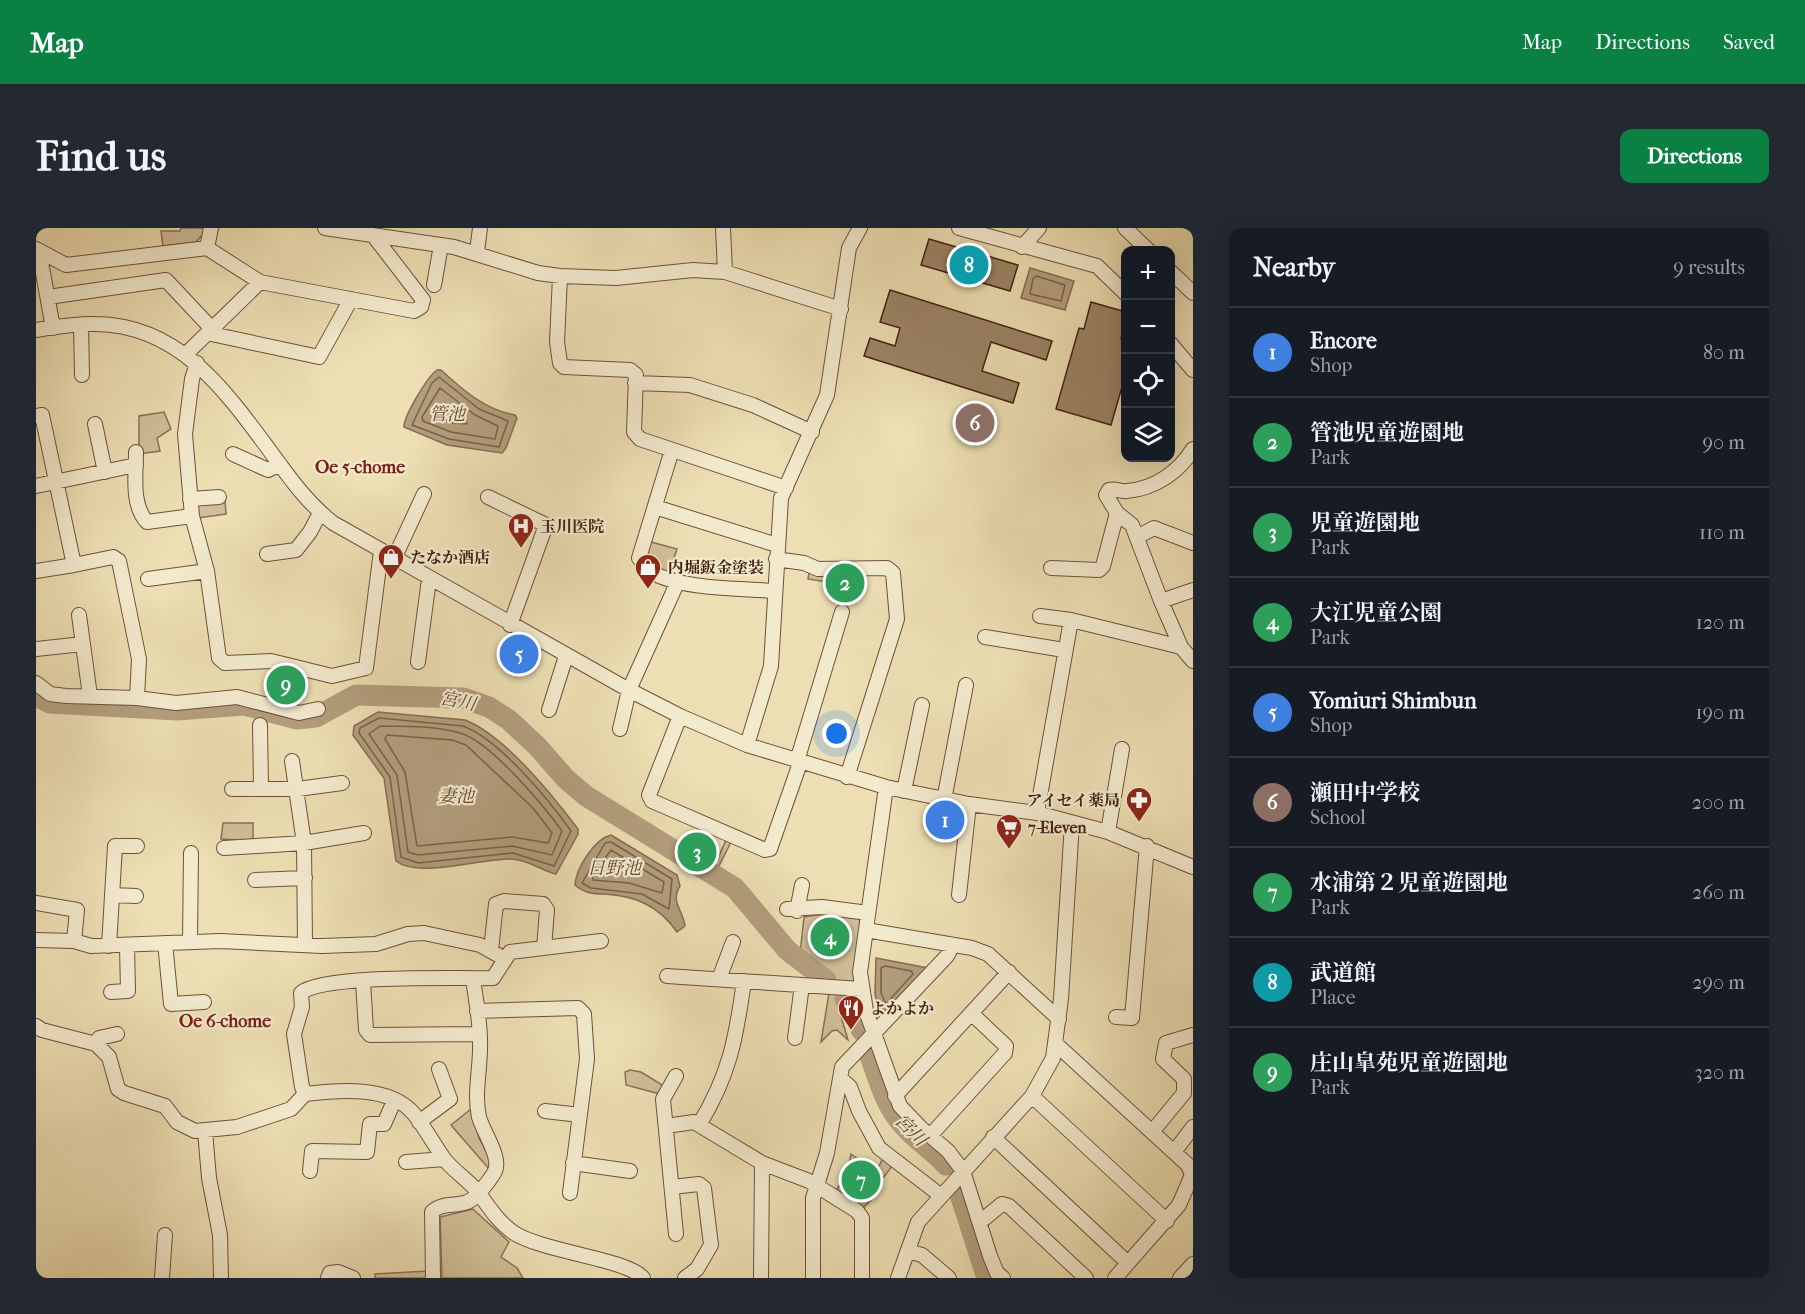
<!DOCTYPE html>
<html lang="en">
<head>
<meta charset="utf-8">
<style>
  body { margin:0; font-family:"IM FELL French Canon","Noto Serif JP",serif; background:#242831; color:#f1f3f6 }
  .controls { position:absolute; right:18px; top:18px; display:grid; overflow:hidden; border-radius:12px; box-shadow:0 6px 24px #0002 }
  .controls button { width:54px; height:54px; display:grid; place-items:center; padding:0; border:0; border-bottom:2px solid #363941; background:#171b24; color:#f1f3f6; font:30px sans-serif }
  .you { position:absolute; left:801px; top:506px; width:21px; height:21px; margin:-15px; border:4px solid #fff; border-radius:50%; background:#1a73e8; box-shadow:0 0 0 9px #1a73e833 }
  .badge { display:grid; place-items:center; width:39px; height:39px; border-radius:50%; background:#0b8043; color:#fff; font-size:20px; font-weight:700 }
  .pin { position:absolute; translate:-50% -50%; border:3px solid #fff; box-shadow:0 2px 6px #0006 }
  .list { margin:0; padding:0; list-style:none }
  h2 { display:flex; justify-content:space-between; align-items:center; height:78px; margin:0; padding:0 24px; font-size:26px }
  h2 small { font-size:20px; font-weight:400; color:#9ea1a6 }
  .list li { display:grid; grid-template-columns:39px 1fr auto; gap:18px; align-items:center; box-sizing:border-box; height:90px; padding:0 24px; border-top:2px solid #363941 }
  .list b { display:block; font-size:22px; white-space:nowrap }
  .list p { margin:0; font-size:20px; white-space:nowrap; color:#9ea1a6 }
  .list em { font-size:20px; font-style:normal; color:#9ea1a6 }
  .icon { flex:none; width:33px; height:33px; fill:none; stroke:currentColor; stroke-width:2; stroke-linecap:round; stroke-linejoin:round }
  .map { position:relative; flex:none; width:1157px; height:1050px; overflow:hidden; border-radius:12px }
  header { display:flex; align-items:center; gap:36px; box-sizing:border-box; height:84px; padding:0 30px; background:#0b8043; color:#fff }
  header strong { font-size:28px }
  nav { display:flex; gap:33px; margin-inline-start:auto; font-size:21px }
  .intro { display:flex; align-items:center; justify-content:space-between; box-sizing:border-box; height:144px; padding:0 36px }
  h1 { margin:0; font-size:42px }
  .button { padding:15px 27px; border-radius:12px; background:#0b8043; color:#fff; font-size:21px; font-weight:700 }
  main { display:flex; gap:36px; padding:0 36px }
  aside { flex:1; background:#171b24; border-radius:12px; box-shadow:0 6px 24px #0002 }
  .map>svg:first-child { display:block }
  .green { fill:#d0bf98; stroke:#8a7056; stroke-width:1.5 }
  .water { fill:#b39e7d; stroke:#866c53; stroke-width:1.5 }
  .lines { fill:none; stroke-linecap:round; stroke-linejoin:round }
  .shore { stroke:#7b6048; stroke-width:1.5 }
  .river { stroke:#b39e7d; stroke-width:21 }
  .building { fill:#9b8466; stroke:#432113; stroke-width:1.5 }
  .minor-casing { stroke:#6e503b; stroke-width:16 }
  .minor { stroke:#f3eace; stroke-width:14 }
  .labels { text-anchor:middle; stroke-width:4.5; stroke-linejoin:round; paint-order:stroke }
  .poi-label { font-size:16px; font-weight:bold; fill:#432113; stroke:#f3eace; text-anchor:start }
  .water-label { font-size:18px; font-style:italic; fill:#654633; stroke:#f3eace }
  .neighbourhood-label { font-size:18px; font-weight:bold; fill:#7a1f14; stroke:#f3eace }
</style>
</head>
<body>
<header>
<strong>Map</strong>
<nav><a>Map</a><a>Directions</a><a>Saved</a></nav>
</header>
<div class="intro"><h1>Find us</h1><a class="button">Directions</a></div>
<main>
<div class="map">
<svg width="1157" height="1050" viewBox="0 0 1157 1050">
  <rect width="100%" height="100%" fill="#eddfb3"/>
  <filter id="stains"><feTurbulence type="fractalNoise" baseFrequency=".00333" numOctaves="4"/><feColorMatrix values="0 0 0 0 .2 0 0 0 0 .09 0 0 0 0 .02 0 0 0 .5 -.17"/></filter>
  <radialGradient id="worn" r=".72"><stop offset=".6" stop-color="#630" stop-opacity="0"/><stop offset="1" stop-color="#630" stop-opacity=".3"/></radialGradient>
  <path class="green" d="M145,0H169V4L160,14L127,18L125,3H144Z
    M128,184L135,201L121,210L124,223L103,226V188Z
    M189,272L190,286L162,290L160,275Z
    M615,314L641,321L633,344L625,342L610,324Z
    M773,345H821V359L772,351Z
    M249,441L259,444L250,480L239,473Z
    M187,595H217V613L185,611Z
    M691,610L696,612L680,644L652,629L657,618L682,630Z
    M788,686L820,688L824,693L820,754L796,753L764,726L768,689Z
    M793,765H801L811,779L804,785L812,812L801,802L796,803L785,814Z
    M594,842L605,844L628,858L624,866L590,857L589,844Z
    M435,881L443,910L455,932L453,941L415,897Z
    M815,926L840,944L847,930L857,937L840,959L845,962L827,980L799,964L811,946Z
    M437,981L473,1014L465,1029L481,1040L487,1050H406L404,989Z
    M392,1043V1050H339V1046Z"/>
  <path class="water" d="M994,40L1038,53L1029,82L985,70Z
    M401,142H405C427,162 449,182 479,187L481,190L470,220L466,225L411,217L368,199C368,188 391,149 401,142Z
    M342,484L429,492C468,507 517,568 542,601V606L520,646C504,642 493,632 476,631C445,630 383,651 360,633L348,550L317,507L318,498Z
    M575,607L641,647L644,658C634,674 647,682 649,698L641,704C623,678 600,668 569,666C557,666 548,665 539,657C540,641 558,611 575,607Z
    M840,730L892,740L845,791L839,766Z"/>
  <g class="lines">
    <path class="shore" d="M1000,48L1029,57L1025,73L994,66L997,51Z
      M403,149L443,181L472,193L463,219L413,211L376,197L396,155Z
      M404,160L439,187L462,198L459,211L415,204L387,193L386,189Z
      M408,175L430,192L431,196L417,195L400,188L404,176Z
      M343,490L427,498C463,511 513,572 535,603L518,638L477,625L382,635L365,629L354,549L323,505L324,500Z
      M344,498C370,499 402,497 427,506C456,516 508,578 526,603L516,627L476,618L382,627L372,624L361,547L333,506Z
      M351,507L416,512L430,517L497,580L516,605L512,615L476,609L381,618L369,544L349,511Z
      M575,614L636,651L633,681L606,666L555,660L546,655L569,615Z
      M575,622L628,654L626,665L593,655L557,652L556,648Z
      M849,738L875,743L877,746L850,776L845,765V740Z"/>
    <path class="river" d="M0,468L14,475L141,482L208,477L261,491L280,489L320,467L427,470L453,479L473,492L501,518L530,551L550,568L699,660L751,722L790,752
      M809,771L826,803
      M834,828C843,852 849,877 866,896C879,912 897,922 910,937
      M922,960L951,1050"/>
  </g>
  <path class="building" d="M893,11L982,37L974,63L885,37Z
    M854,62L1016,113L1010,132L955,114L946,143L983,155L977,175L828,128L834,110L859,118L864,100L844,94Z
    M1055,74L1090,84L1085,111L1090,113V145L1075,197L1020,181L1043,100L1048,101Z"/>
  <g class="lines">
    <g class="minor-casing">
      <path id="minor" d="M289,0L418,19L502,45L524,48L580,50L657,42L689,44L805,81
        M687,0L689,44
        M923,0L1061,38L1090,66
        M1089,0L1112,22
        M986,19L1003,0
        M171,20L175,0
        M0,21L30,37L171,20L224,54L378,83L385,79L387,72L337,7
        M3,23L17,100
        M441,24L444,0
        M1134,43L1157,65
        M524,48L521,114L524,135L528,139L594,142L600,147L598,204L604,211L750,260
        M398,57L405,17
        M12,69L130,52L176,101
        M45,97L46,147
        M0,102C20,99 40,95 60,96C143,97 189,162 234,223C253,249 271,275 297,295L593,462L644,488L711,517L850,559L933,576L1001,585L1072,604L1157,639
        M171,105L283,129L315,71
        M1134,115L1157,142
        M150,126L224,54
        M161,135L156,151L149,206L156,288L171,343L183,430L189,435L235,433L296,448L330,440L345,323
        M599,155L654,157L717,177L776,204
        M0,188L6,187L38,337L0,343
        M59,196L69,244
        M1157,221C1143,244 1118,261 1091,263C1084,264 1080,260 1073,262L1070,267L1081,285L1096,297L1125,373L1145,419L1157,433
        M636,222L603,330C607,334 610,341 615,344C647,362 703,360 739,363
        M100,224C100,246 95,277 111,294L156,288
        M197,226L232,242L244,236
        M0,258L100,237
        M452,269L510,297L474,397
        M154,271L183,269
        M619,279L741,317
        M1101,309L1118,300L1157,315
        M231,326L260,322L274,304L284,285
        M740,331L768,335L782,341L851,340L857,345L861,391L811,549
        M357,333L388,266
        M38,337L77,329L83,333L103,431L101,470
        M1015,340L1063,342L1067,338L1081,285
        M112,351L171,343
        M1125,373L1157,362
        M43,387L54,468
        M1004,388L1035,392
        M949,409L1028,422
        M0,421L47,416
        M382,434L393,351
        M0,455L14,466L30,468L101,470L140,475L201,469L263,485L282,481
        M513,482L530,428
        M644,488L613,567L616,573L729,622L734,621L764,535
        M224,497L225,560
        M584,501L593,462L642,353
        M711,517L735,438L745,270L791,167L813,20L824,0
        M256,533L268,615L269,716
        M761,533L806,384
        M850,559L824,744L830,783L864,878L885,900L912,923L927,943L954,1028L961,1045L967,1050
        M196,561H262L306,555
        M868,563L886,477
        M908,572L930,457
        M1001,585L1035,392L1145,419
        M1072,604L1086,521
        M188,620L268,615L328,605
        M219,652L269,650
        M76,667L100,668
        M923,667L933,576
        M0,675L41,682L38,713
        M751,681L786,679L832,685
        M761,683L766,657
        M830,702L936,720L952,726L1023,791
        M0,712L38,713L55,718L184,713L286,718L340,716L372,706L388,705L444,717L469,731
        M154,713L155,625
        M129,715L135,776L168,774
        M73,718L79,618H101
        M455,722L460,676L468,673L507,676L511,682L508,720
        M631,748L825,761
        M683,751L697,714
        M327,753L330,802L334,807L443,806
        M75,764L92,763L91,718
        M441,783L542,780L548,786L551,831L534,965
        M1080,789L1096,790L1111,618
        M0,798L6,802L60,816L73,829L82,861L88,865L129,878L141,894L159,903L201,899L255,881L269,866C302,862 354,857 378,886C390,901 398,917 409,932C419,944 432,952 442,964C453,979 462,994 478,1005C508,1024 591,1031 607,1050
        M759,810L766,757
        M60,816L63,810L81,806
        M1021,817L1152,937L1156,947L1143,977L1079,1050
        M640,848L627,871L640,1006
        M804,850L814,859L823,883L843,920L904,967
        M269,866L266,859L258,806L266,779L265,765C287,746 421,751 457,750L474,724L565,713
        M859,868L973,744
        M996,868L1131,993
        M509,883L544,887
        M383,894L414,871L403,841
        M663,897C694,846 700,810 708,753
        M630,898L658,894L726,935L773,953L821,983L826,990V1050
        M169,903L173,950L184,1007L185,1050
        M1116,904L1148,865V851L1127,831L1130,815L1157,807
        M894,908L969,825L970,818L935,785
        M957,909L1092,1035
        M1138,924L1157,899
        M370,934L408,931
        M537,935L594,943
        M274,943L276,923L331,924L334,896H348L358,873
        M636,959L663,956L668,960L675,1017L661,1041L649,1050
        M944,994L966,976L973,978L1050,1050
        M872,1023L886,1027L913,1050
        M126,1050L129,1007
        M292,1050L294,1045L302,1044L317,1050
        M397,1050L396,984C406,974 419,979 431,974C440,971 453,953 458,945C467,931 447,904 443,889C438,865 444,844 444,820C445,797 440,773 437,751
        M725,1050L726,935
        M777,1050V970L791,925L806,839L911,728L917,717
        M862,1050L882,994L996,868L1017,830L1025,771L1036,595
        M1144,1050L1157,1036"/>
    </g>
    <use href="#minor" class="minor"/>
  </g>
  <defs>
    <g id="hospital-pin" transform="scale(1.35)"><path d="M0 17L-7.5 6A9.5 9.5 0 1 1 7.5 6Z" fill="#8f2418" stroke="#f3eace"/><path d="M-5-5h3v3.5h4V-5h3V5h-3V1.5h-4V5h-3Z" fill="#fff"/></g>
    <g id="shop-pin" transform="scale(1.35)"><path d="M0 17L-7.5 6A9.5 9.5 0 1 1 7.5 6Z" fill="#8f2418" stroke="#f3eace"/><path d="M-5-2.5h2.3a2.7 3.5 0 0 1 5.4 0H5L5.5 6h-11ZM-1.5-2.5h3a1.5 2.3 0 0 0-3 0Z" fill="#fff"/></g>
    <g id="pharmacy-pin" transform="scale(1.35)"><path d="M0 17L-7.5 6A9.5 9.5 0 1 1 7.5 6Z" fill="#8f2418" stroke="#f3eace"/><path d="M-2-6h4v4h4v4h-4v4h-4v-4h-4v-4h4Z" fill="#fff"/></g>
    <g id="supermarket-pin" transform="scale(1.35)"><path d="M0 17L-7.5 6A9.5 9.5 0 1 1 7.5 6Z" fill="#8f2418" stroke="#f3eace"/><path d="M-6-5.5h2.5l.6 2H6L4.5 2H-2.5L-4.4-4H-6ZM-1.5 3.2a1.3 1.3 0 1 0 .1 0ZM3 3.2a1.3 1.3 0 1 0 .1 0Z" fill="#fff"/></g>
    <g id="restaurant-pin" transform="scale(1.35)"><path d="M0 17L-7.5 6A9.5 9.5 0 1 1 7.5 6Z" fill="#8f2418" stroke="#f3eace"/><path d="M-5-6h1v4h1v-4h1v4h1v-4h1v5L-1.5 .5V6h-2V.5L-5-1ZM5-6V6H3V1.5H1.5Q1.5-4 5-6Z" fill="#fff"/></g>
  </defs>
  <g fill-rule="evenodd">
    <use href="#hospital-pin" x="485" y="298"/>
    <use href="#shop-pin" x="355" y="329"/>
    <use href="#shop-pin" x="612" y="339"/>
    <use href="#pharmacy-pin" x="1103" y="572"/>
    <use href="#supermarket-pin" x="973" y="599"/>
    <use href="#restaurant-pin" x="815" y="780"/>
  </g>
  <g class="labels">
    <g class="poi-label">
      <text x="504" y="304">玉川医院</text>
      <text x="374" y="335">たなか酒店</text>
      <text x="632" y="345">内堀鈑金塗装</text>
      <text x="1084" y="578" text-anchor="end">アイセイ薬局</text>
      <text x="992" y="605">7-Eleven</text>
      <text x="834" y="786">よかよか</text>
    </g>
    <g class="water-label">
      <text x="411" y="192">管池</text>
      <text transform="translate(422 473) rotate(11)" y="6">宮川</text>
      <text x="420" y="574">妻池</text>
      <text x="578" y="646">日野池</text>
      <text transform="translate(875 902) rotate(45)" y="6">宮川</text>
    </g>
    <g class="neighbourhood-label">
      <text x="324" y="245">Oe 5-chome</text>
      <text x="189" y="799">Oe 6-chome</text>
    </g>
  </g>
  <rect width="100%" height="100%" filter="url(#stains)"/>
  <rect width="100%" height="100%" fill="url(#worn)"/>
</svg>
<div class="controls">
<button>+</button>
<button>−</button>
<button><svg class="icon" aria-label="locate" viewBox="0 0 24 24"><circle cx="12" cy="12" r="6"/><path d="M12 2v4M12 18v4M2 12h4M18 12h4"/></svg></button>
<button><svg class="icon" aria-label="layers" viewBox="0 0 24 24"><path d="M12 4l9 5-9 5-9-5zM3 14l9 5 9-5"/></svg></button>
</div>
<div class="you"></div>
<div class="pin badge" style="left:909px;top:592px;background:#3f7fe0">1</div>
<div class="pin badge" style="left:809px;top:355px;background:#2e9e5b">2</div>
<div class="pin badge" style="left:661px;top:624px;background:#2e9e5b">3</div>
<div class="pin badge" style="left:794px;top:709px;background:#2e9e5b">4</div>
<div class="pin badge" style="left:483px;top:426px;background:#3f7fe0">5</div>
<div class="pin badge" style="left:939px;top:195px;background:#8d6e63">6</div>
<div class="pin badge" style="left:825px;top:952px;background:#2e9e5b">7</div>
<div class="pin badge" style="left:933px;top:37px;background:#0f9aa8">8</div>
<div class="pin badge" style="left:250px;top:457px;background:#2e9e5b">9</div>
</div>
<aside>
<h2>Nearby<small>9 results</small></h2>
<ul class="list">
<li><span class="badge" style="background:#3f7fe0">1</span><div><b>Encore</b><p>Shop</p></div><em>80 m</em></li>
<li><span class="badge" style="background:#2e9e5b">2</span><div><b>管池児童遊園地</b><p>Park</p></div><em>90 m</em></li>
<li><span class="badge" style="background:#2e9e5b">3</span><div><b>児童遊園地</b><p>Park</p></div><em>110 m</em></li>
<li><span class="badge" style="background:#2e9e5b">4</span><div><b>大江児童公園</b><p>Park</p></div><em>120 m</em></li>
<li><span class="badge" style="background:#3f7fe0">5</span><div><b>Yomiuri Shimbun</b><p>Shop</p></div><em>190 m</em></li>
<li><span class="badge" style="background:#8d6e63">6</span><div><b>瀬田中学校</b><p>School</p></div><em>200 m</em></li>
<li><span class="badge" style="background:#2e9e5b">7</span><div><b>水浦第２児童遊園地</b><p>Park</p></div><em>260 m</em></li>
<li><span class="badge" style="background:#0f9aa8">8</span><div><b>武道館</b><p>Place</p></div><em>290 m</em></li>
<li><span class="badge" style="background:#2e9e5b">9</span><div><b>庄山皐苑児童遊園地</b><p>Park</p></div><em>320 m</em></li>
</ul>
</aside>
</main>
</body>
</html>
